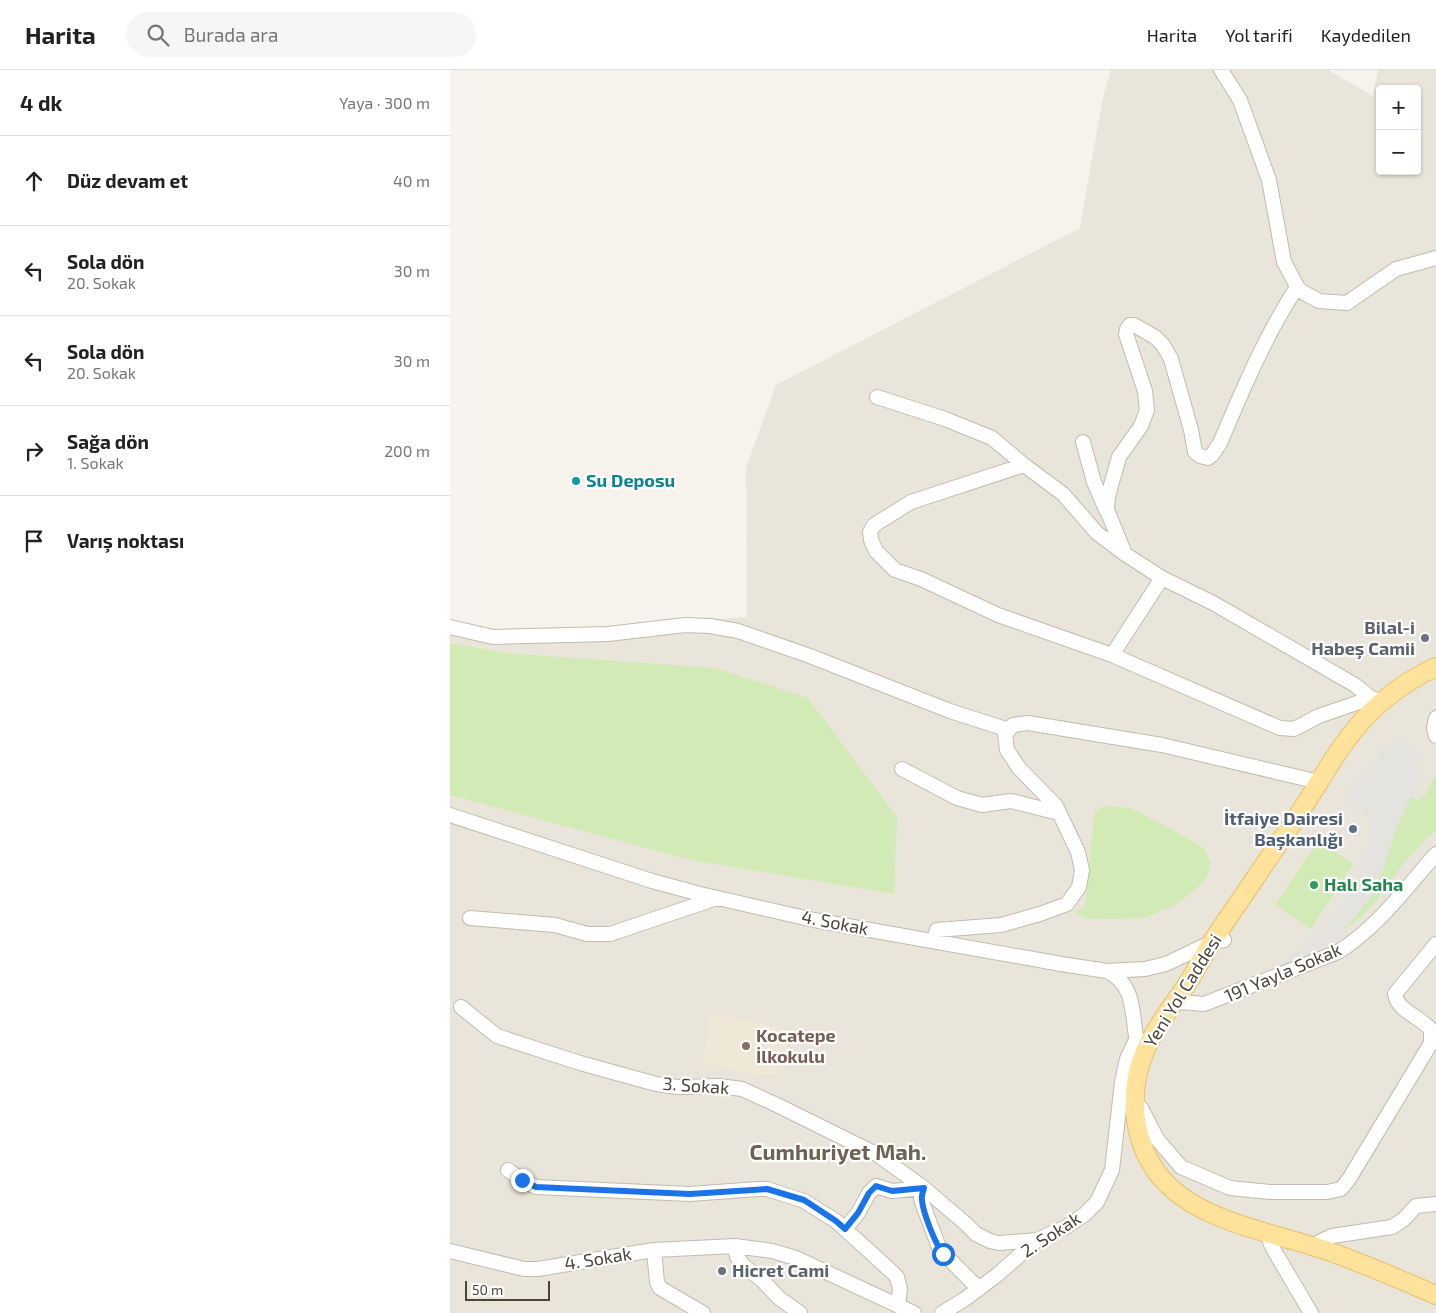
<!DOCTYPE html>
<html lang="tr">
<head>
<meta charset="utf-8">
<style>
  body { margin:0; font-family:"Exo 2",sans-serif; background:#f6f6f6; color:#222 }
  .controls { position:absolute; right:15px; top:15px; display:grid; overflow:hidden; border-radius:5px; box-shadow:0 1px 4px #0004 }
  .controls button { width:45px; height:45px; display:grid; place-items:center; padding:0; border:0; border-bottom:1px solid #e0e0e0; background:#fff; color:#222; font:25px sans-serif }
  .scale { position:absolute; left:15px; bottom:12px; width:85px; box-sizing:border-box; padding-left:5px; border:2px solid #4b4439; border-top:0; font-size:14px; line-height:18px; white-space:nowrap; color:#4b4439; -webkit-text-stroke:4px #fff; paint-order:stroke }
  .stop { position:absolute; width:15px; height:15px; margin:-11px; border:4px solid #1a73e8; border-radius:50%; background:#fff }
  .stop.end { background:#1a73e8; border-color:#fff; box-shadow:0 1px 5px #0008 }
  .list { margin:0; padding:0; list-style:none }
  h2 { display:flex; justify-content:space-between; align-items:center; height:65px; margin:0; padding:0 20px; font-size:21px }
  h2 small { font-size:16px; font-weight:400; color:#767676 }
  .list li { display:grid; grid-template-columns:32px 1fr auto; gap:15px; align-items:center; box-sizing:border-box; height:90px; padding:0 20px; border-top:1px solid #e0e0e0 }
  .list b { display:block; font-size:19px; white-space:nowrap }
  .list p { margin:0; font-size:16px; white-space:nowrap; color:#767676 }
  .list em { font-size:16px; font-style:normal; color:#767676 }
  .icon { flex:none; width:28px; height:28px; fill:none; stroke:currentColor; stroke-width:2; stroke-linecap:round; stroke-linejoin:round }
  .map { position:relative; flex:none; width:986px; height:1243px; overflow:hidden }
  header { display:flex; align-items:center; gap:30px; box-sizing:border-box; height:70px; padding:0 25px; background:#fff; border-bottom:1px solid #e0e0e0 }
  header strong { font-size:24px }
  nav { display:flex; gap:28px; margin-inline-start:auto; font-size:18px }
  .search { width:350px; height:45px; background:#f6f6f6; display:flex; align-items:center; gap:12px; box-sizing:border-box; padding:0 18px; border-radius:28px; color:#767676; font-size:19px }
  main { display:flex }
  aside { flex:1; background:#fff }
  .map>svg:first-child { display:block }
  .residential { fill:#eae5da; fill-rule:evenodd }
  .education { fill:#efe8d6 }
  .green { fill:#d2eab5 }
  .parking { fill:#e5e3e0 }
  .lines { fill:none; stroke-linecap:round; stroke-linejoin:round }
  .minor-casing { stroke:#c2bbae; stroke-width:16 }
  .major-casing { stroke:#e6c16a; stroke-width:20 }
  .minor { stroke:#fff; stroke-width:14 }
  .major { stroke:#ffe39c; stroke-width:18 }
  .route { stroke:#1a73e8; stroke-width:6 }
  .culture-dot { fill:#0f9aa8; stroke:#fff; stroke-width:2 }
  .worship-dot { fill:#6b7280; stroke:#fff; stroke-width:2 }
  .service-dot { fill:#5c6f8a; stroke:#fff; stroke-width:2 }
  .leisure-dot { fill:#2e9e5b; stroke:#fff; stroke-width:2 }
  .education-dot { fill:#8d6e63; stroke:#fff; stroke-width:2 }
  .labels { text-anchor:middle; stroke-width:4.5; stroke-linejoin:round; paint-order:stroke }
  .culture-label { font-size:18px; font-weight:bold; fill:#0d838f; stroke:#fff; text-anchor:start }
  .worship-label { font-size:18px; font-weight:bold; fill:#5b616d; stroke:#fff; text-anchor:end }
  .service-label { font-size:18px; font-weight:bold; fill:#4e5e75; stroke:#fff; text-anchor:end }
  .leisure-label { font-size:18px; font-weight:bold; fill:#27864d; stroke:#fff; text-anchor:start }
  .street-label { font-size:18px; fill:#4b4439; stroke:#fff }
  .education-label { font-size:18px; font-weight:bold; fill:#785e54; stroke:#fff; text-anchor:start }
  .district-label { font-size:22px; font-weight:bold; fill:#6e6250; stroke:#fff }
</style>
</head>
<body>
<header>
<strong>Harita</strong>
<div class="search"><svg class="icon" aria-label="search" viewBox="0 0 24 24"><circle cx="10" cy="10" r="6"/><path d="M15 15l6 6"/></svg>Burada ara</div>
<nav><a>Harita</a><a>Yol tarifi</a><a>Kaydedilen</a></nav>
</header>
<main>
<aside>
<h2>4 dk<small>Yaya · 300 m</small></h2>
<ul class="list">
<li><svg class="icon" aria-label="ahead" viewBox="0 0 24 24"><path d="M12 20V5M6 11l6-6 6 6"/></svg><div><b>Düz devam et</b></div><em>40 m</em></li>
<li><svg class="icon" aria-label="left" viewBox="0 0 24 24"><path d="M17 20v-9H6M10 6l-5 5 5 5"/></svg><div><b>Sola dön</b><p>20. Sokak</p></div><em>30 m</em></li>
<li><svg class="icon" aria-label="left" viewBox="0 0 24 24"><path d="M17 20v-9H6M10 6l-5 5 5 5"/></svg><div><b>Sola dön</b><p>20. Sokak</p></div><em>30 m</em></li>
<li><svg class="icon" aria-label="right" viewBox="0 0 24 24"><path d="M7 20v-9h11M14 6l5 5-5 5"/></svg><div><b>Sağa dön</b><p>1. Sokak</p></div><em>200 m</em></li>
<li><svg class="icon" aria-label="arrive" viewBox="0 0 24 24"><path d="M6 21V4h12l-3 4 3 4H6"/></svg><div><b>Varış noktası</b></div></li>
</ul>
</aside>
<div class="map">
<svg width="986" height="1243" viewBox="0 0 986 1243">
  <rect width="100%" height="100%" fill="#f6f3ec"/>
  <path class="residential" d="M661,0H878L923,26L928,0H986V1243H0V566L297,547L296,398L326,315L630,158L652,32ZM930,19H967V101H930Z"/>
  <path class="education" d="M261,943L340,960L330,1006H310L253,993Z"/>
  <path class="green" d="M0,573L56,583L266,598L358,628L447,747L444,824L241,790L0,725Z
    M986,703V760C976,769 967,778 958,788C942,807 917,849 894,859L920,828L928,813L946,759L961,727L968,730L976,724Z
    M655,736L681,738L730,764L754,778L761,793L756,808L745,820L724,836L694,848L638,849L624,843L635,836C639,805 640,773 645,741Z
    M868,771L903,794L861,859L825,835Z"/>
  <path class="parking" d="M951,668L973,685L966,695L975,705L963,723L946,759L928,813L920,828L874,883L826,898L880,850L894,830L910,799L923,755L918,748L893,729L929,684L925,680L931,675L941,681Z"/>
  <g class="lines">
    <g class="minor-casing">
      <path id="minor" d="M771,0L790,30L819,110L834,192L849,220L869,231L897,233L946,199L986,188
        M427,327L495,349L542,368L574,395L613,424L647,463L675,484L712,508L763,533L905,615L921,628L928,630
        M633,372L644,412L656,440
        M574,395L461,432L424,455L420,462L421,470L426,481L445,500L471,509L548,545L662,585L830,658L844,659L869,646L921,628
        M675,484L657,440L658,426L669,387L691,356L697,340L695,321L676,264L677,259L680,255H684L705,267L713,275L721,289L741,360L745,382L750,386L758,388L762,385L770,373C793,319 815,266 847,217
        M0,557L43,567L158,564L235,555L260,556L288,561L360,586L500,641L559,660
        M662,585L712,508
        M986,648L984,658L986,666
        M452,699L507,728L532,735L561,731L609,743
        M0,745L202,811L250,824L364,850L611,894L657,901L695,899L716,894L762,872L774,870
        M20,848L105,855L137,864H160L267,828
        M484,871L487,860L551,855L590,844L617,834L629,817L632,800L628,782L606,736L569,698L557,680L555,664L563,655L578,653L712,675L869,712
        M657,901C688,915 681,950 688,977
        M731,932L754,934L888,882C928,857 956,818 986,784
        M11,937L47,966L130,993L206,1014L228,1017L269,1016L292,1019L327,1035L428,1085L474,1118L516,1154L526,1164L540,1171L549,1173L587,1170
        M691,1038L707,1069L731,1097L780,1118L820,1122H877L891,1119L899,1109L981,973V960C971,947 947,941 945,924L986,874
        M58,1100L72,1110L86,1117L240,1124L308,1119H317L342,1127L354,1131L386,1151L442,1202L447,1207L450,1219L448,1236
        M474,1118L471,1128L473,1135L490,1180L529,1219
        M395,1159L408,1143L419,1123L426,1116L442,1121L474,1118
        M821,1164L820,1172L825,1182L861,1243
        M871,1171L882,1166L942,1157L953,1150L966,1136L986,1134
        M285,1176L287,1187L294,1196L313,1211L329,1228L350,1243
        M204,1180L207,1212L210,1218L253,1243
        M0,1181L74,1199H88L204,1180L285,1176L322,1181L346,1188L464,1243
        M492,1243L515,1229L547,1205L587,1170L616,1157L635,1144L647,1132L662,1100L672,1012L677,989L686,970"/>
    </g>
    <g class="major-casing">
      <path id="major" d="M986,597C958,610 933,628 912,651C885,681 867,718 844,751C817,791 790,830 763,870C754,884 746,900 737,914C719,941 698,966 689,998C680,1035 685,1073 708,1104C745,1152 823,1162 878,1181C915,1194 951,1210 986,1225"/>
    </g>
    <use href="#minor" class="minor"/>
    <use href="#major" class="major"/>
  </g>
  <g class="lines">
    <path class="route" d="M72,1110L86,1117L240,1124L317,1119L354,1130L386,1151L395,1159L408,1143L419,1123L426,1116L442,1121L474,1118C473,1122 471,1126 472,1130C473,1143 485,1173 493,1184"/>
  </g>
  <circle class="culture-dot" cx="126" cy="411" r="5"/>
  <g class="worship-dot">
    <circle cx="975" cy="568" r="5"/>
    <circle cx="272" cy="1201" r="5"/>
  </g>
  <circle class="service-dot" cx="903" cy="759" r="5"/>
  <circle class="leisure-dot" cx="864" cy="815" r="5"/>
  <circle class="education-dot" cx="296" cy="976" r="5"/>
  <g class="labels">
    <g class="culture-label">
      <text x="136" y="417">Su Deposu</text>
    </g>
    <g class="worship-label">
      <text x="965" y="564">Bilal-i<tspan x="965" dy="21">Habeş Camii</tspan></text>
      <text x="282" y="1207" text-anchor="start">Hicret Cami</text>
    </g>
    <g class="service-label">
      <text x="893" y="755">İtfaiye Dairesi<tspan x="893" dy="21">Başkanlığı</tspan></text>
    </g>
    <g class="leisure-label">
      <text x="874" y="821">Halı Saha</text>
    </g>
    <g class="street-label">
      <text transform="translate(385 853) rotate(11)" y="6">4. Sokak</text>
      <text transform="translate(833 903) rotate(-23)" y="6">191 Yayla Sokak</text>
      <text transform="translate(733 921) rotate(-58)" y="6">Yeni Yol Caddesi</text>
      <text transform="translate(246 1016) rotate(4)" y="6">3. Sokak</text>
      <text transform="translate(601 1165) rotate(-33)" y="6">2. Sokak</text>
      <text transform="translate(148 1189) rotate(-9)" y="6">4. Sokak</text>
    </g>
    <g class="education-label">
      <text x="306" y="972">Kocatepe<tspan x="306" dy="21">İlkokulu</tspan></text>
    </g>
    <g class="district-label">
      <text x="388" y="1090">Cumhuriyet Mah.</text>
    </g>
  </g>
</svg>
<div class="controls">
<button>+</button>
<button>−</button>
</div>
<div class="scale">50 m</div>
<div class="stop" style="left:493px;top:1184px"></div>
<div class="stop end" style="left:72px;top:1110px"></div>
</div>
</main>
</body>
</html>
